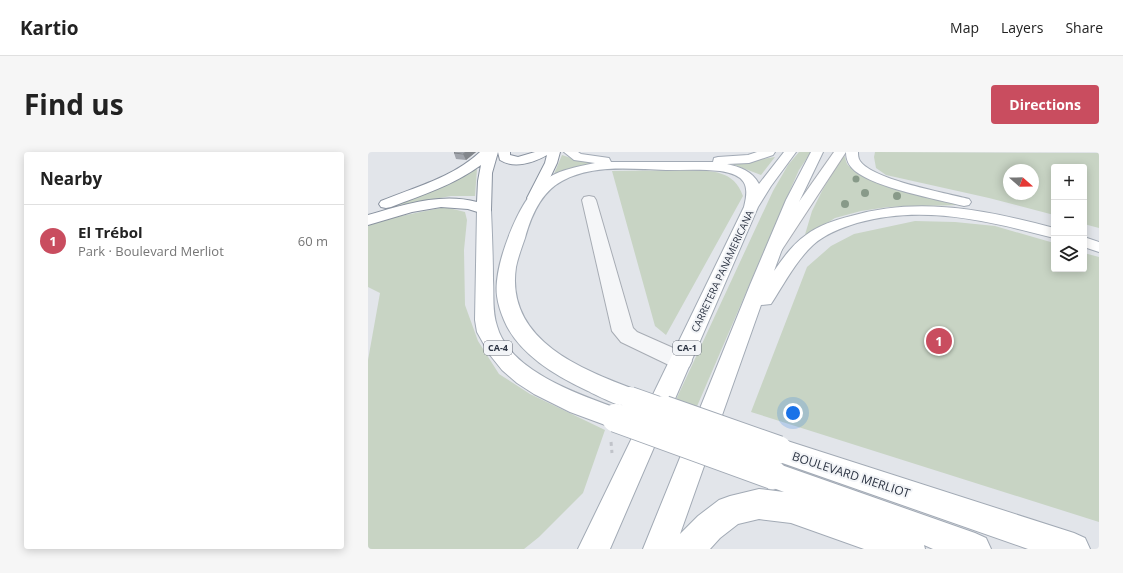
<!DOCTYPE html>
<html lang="en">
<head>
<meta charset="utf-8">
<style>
  body { margin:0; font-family:"Open Sans",sans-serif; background:#f6f6f6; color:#222 }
  .controls { position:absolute; right:12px; top:12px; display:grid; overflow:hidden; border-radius:4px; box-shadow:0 2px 10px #0003 }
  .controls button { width:36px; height:36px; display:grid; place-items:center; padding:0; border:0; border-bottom:1px solid #e0e0e0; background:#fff; color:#222; font:20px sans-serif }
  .compass { position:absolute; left:635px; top:12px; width:36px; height:36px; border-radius:50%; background:#fff; box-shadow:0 2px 10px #0003; rotate:110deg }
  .you { position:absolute; left:425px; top:261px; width:14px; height:14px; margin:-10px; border:3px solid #fff; border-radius:50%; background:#1a73e8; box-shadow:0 0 0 6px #1a73e833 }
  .badge { display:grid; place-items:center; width:26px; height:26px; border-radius:50%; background:#c94d5f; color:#fff; font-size:13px; font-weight:700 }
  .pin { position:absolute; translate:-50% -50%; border:2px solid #fff; box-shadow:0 1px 4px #0006 }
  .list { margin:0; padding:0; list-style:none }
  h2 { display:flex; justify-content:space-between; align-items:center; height:52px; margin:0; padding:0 16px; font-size:17px }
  h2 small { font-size:13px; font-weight:400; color:#767676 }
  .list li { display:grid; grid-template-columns:26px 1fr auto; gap:12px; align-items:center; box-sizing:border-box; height:72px; padding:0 16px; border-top:1px solid #e0e0e0 }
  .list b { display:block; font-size:15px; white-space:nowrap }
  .list p { margin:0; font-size:13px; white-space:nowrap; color:#767676 }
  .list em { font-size:13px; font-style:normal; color:#767676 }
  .icon { flex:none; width:22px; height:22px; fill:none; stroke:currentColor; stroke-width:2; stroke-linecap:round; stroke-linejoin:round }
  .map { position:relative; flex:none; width:731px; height:397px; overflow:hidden; border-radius:4px }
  header { display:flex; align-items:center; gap:24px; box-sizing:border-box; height:56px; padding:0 20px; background:#fff; border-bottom:1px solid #e0e0e0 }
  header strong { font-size:19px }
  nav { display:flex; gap:22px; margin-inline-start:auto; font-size:14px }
  .intro { display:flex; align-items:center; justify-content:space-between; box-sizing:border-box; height:96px; padding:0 24px }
  h1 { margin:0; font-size:28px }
  .button { padding:10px 18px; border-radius:4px; background:#c94d5f; color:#fff; font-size:14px; font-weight:700 }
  main { display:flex; gap:24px; padding:0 24px }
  aside { flex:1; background:#fff; border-radius:4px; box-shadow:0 2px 10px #0003 }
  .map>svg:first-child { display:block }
  .green { fill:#c8d4c4; fill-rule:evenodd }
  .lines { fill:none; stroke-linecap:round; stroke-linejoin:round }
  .street-casing { stroke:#a7acb4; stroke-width:2 }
  .secondary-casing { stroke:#a7acb4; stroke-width:2 }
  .primary-casing { stroke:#a2aab5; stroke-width:2 }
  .highway-casing { stroke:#8a93a0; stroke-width:2 }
  .path { stroke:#c0c3c9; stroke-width:3; stroke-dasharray:4 4; stroke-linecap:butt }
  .street { fill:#f5f6f8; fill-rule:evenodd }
  .secondary { fill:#fff; fill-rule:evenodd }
  .primary { fill:#fff; fill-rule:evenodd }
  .highway { fill:#fff; fill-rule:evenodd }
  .primary-bridge-far1-casing { stroke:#a2aab5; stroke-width:24; stroke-linecap:butt }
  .primary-bridge-casing { stroke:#a2aab5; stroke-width:30; stroke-linecap:butt }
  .primary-bridge-far1 { stroke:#fff; stroke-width:22 }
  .primary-bridge { stroke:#fff; stroke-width:28 }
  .tree { fill:#889a89 }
  .wall { fill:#a0a4ab }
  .shaded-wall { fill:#82868b }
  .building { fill:#babfc7; stroke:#82868b }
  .labels { text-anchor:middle; stroke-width:4; stroke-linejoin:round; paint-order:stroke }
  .shield { fill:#f2f4f7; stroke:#676d78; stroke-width:1 }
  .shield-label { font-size:9px; font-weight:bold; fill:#2b3342 }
  .street-label { font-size:10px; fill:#2b3342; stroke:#f2f4f7 }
  .near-street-label { font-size:12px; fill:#2b3342; stroke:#f2f4f7 }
</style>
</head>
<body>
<header>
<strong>Kartio</strong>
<nav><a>Map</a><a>Layers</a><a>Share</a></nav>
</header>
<div class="intro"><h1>Find us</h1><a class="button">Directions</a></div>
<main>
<aside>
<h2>Nearby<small></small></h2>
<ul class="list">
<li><span class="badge">1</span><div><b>El Trébol</b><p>Park · Boulevard Merliot</p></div><em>60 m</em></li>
</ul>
</aside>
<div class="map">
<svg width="731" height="397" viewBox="0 0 731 397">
  <rect width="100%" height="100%" fill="#e2e5ea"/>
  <path class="green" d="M431,0H443L431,18L423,36L327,259L306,252L405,39L420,13Z
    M507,0L731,1V76L716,72V15H686V63L621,46L518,23L508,16L506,5ZM641,18H665V42H641Z
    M194,3L212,9L236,11L210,15L186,22Z
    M476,3C478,7 478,12 481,14C498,35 566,46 593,53L520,55L493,59L467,66L436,86L444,59L455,37Z
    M407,5L393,23L364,12Z
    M109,17L107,44H83L27,54L44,43Z
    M321,18C344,19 366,18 375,44L298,183L287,174L244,19Z
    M77,55L97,60L99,68L96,98L97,153L110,189L131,222L162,242L237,278L215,341L171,385L156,397H0V208L12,141L0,135V73L23,66Z
    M547,69L587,70L627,74L686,91V117H716V101L731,105V370L383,260L439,115L463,94L486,82Z"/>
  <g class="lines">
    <g class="street-casing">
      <path id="street" d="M221,44L226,45L228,48L265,176L269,180L321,203L324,209L321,215L313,217L305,215L253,190L244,179L214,48L216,45Z"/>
    </g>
    <g class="secondary-casing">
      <path id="secondary" d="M466,0H478L413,99L407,100L401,99L399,95Z"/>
    </g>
    <g class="primary-casing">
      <path id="primary" d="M196,0H210L213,2L241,6L243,10H345L346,6L350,5L380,3L389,0H407L405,3L381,11L359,12C372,15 384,19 391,32L416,0H428L403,34L390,55L242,397H210L376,55C382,32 377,23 352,19C334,17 316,18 298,18C264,17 225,12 194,29C173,40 163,64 157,86C154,95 150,105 148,115C137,189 215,218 271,239L274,246L271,253C268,254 264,256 262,256C255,256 227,243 220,239C188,224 150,202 136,168C133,161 130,152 129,144C125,115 150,50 173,31C188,18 208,15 227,11L206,8Z
        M443,0H455L432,48L406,119C415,106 425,92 438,83C451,73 467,68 483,64C551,44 619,58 686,76V86C620,69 556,52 489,71C473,76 457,82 445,93C427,110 416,132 403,152L393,153L312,382L330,364L351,348L362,344L391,337L416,340L395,332L391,323L395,314L405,310L607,381L618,386L623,397H565L556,393L557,397H496L423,371L391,367L370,372L352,386L342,397H275L382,133L418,48Z
        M478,0H490C490,3 490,6 492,9C505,28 578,41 601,47L603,50L601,53L596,54C568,47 508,36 487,19C481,14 478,8 478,0Z
        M116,54L121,55L123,58C124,81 125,105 125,128C126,144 124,159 129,174C142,221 216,244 257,259L261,266L257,273L248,277L202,260L166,242L149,231L134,218L122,203L109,180L107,168L109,58L111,55Z
        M716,85L731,90V100L716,95Z
        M410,286L706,381L717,386L722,397H660L400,306L396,298L400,290Z"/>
    </g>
    <g class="highway-casing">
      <path id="highway" d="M112,0H130L124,21L123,58L121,61L116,62L100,57L73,55L44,60L0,73V63C35,53 73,40 109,50L110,29L113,13C86,33 54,43 23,55L18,56L13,55L11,52L13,49C47,35 84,26 112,0Z
        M130,0H142V3L150,5L167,0H192L189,11L171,49L166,50L161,49L159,46L177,11L179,3C165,11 146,17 132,8Z"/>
    </g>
    <path class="path" d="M243,290L244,301"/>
    <use href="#street" class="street"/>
    <use href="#secondary" class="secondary"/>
    <use href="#primary" class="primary"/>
    <use href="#highway" class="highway"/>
    <g class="primary-bridge-far1-casing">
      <path id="primary-bridge-far1" d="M262,246L299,259"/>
    </g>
    <g class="primary-bridge-casing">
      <path id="primary-bridge" d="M296,258L410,298
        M248,266L405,323"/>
    </g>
    <use href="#primary-bridge-far1" class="primary-bridge-far1"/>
    <use href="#primary-bridge" class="primary-bridge"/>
  </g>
  <g class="tree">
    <circle cx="488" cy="27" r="3.5"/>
    <circle cx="497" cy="41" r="4"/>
    <circle cx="529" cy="44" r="4"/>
    <circle cx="477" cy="52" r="4"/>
  </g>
  <path class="wall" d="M87,0H108L98,8L88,7L86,1Z"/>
  <path class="shaded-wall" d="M98,0H108L98,8L95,2Z"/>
  <path class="building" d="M87,0H98L95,2L86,1Z"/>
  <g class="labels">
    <g class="shield">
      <rect x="116" y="189" width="28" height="14" rx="3"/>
      <rect x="305" y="189" width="28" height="14" rx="3"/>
    </g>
    <g class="shield-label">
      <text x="130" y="199">CA-4</text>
      <text x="319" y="199">CA-1</text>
    </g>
    <g class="street-label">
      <text transform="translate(354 119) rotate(-65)" y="4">CARRETERA PANAMERICANA</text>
    </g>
    <g class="near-street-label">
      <text transform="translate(483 323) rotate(18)" y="4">BOULEVARD MERLIOT</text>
    </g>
  </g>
</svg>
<div class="controls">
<button>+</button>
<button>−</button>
<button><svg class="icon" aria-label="layers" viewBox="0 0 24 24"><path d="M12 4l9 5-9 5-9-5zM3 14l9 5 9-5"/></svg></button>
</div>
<svg class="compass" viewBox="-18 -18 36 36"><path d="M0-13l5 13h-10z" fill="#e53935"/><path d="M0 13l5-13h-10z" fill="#767676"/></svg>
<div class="you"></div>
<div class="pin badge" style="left:571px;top:189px">1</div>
</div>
</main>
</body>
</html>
